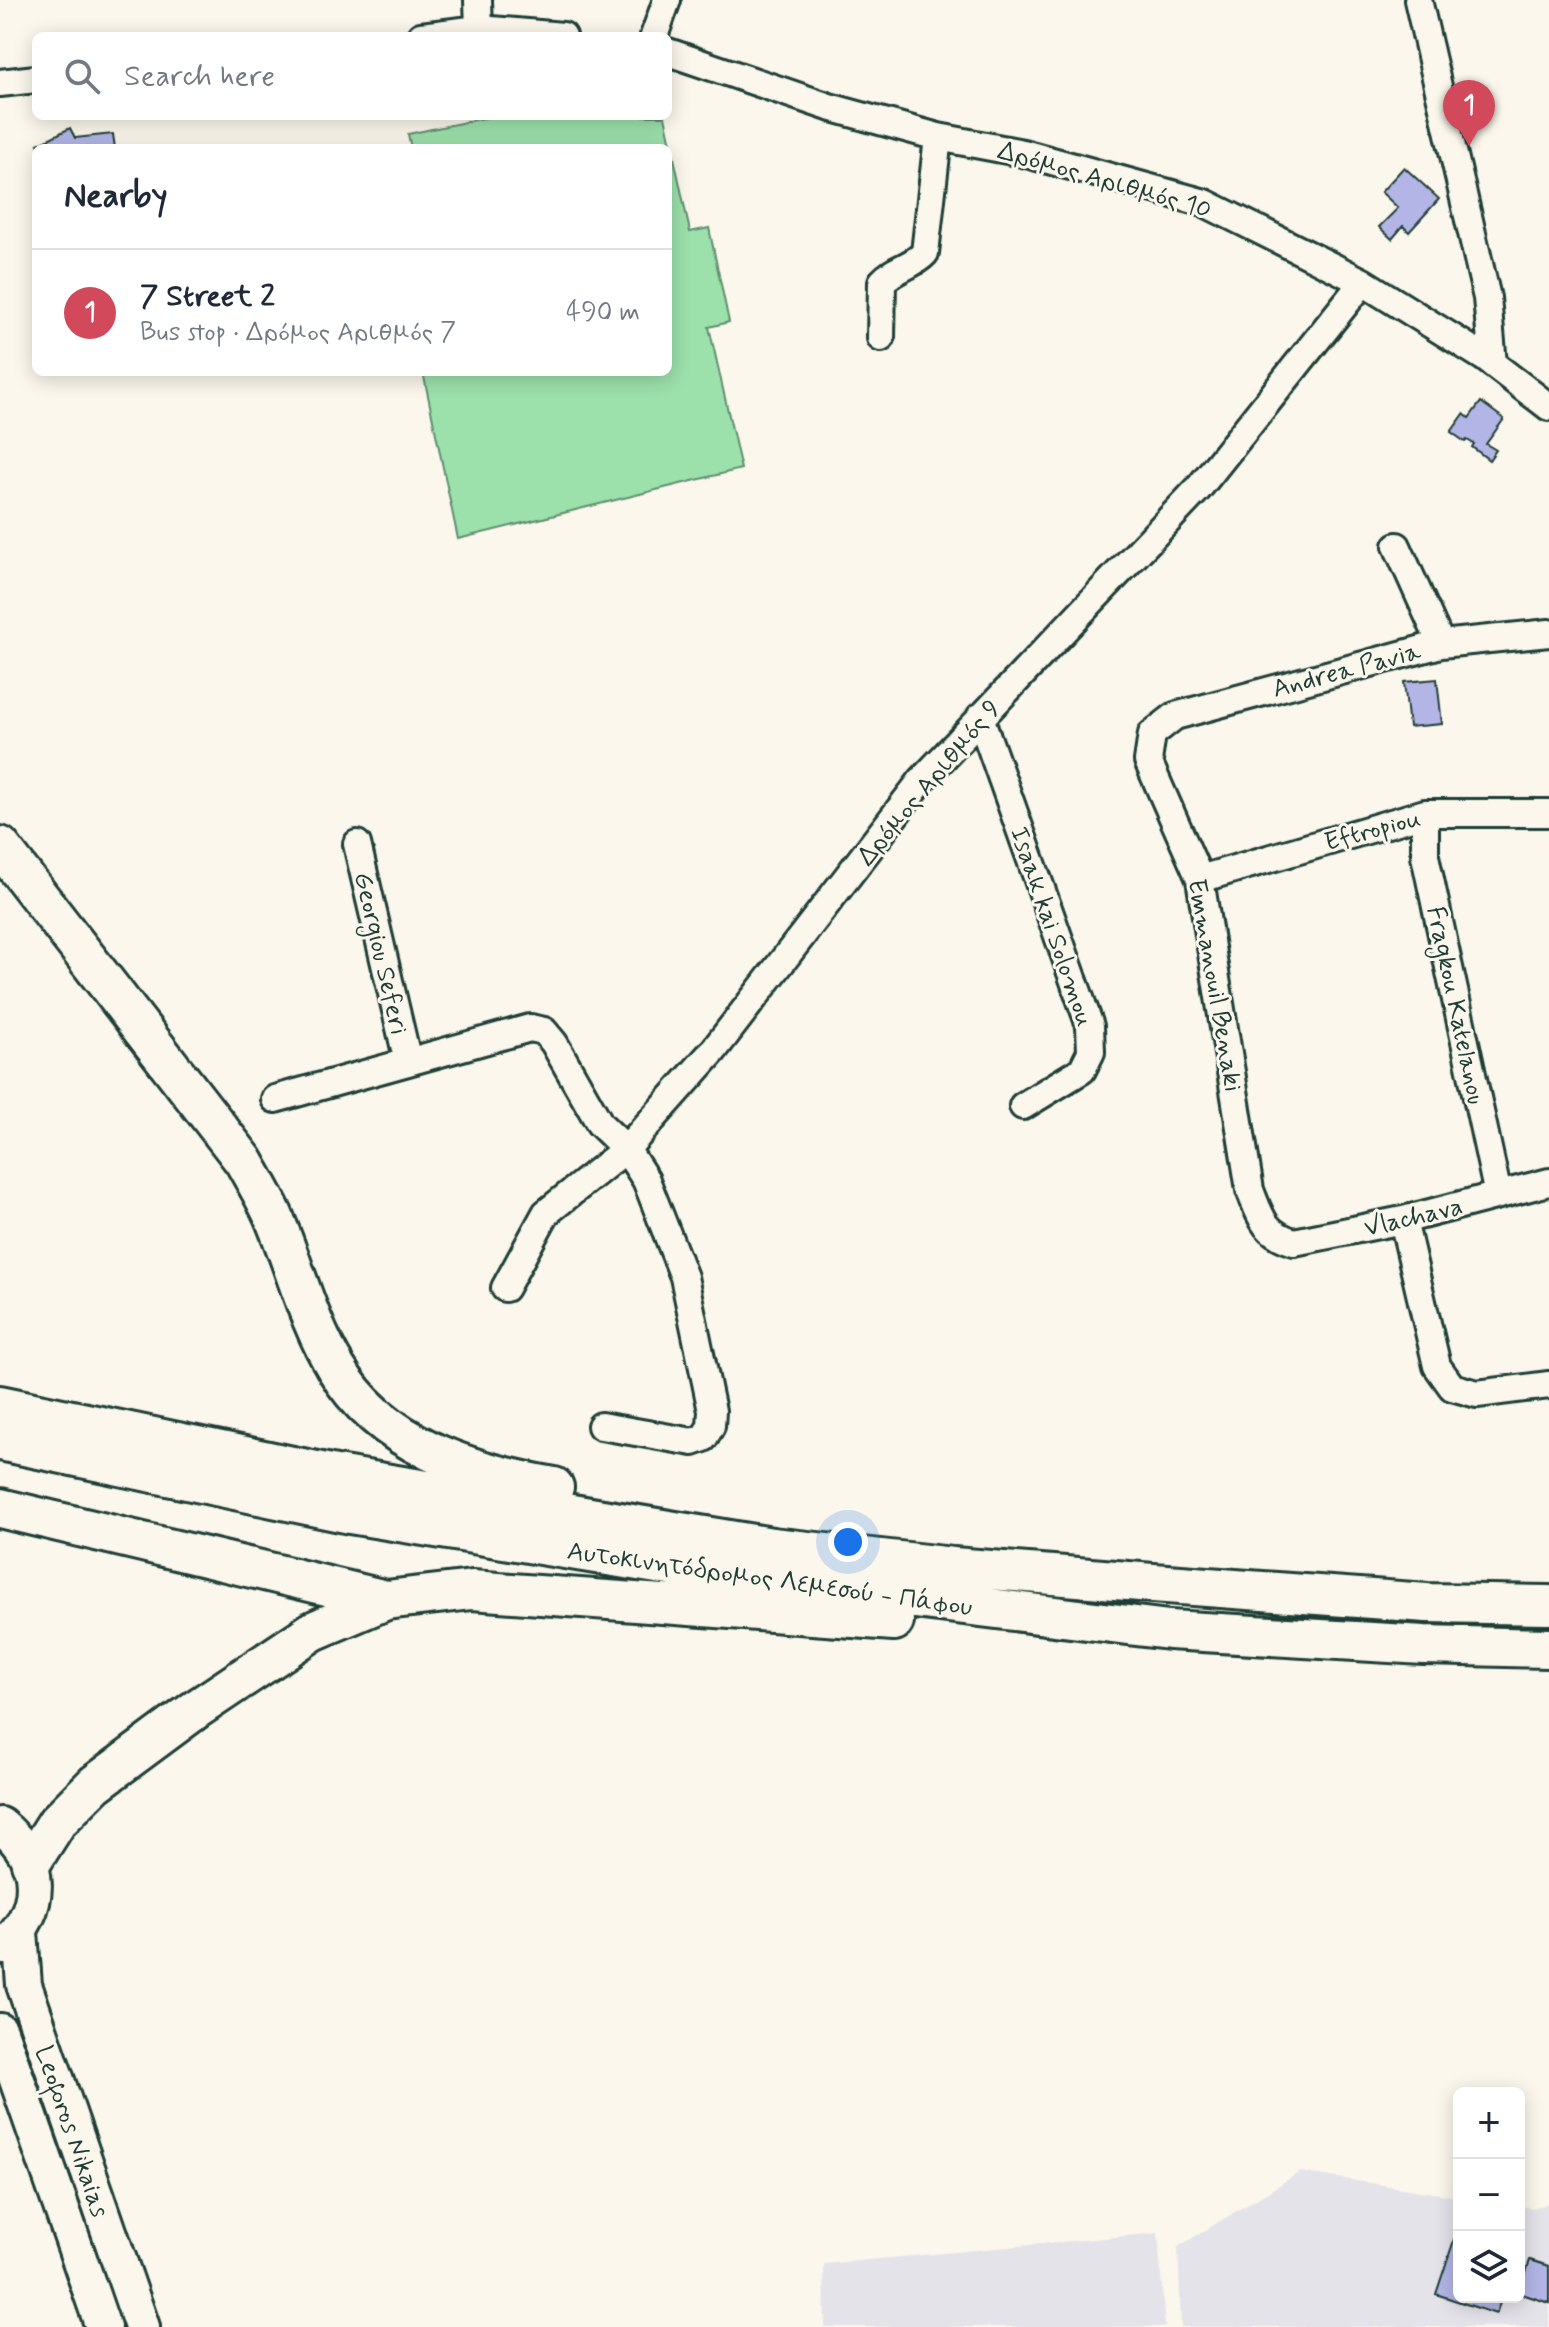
<!DOCTYPE html>
<html lang="en">
<head>
<meta charset="utf-8">
<style>
  body { margin:0; font-family:Mynerve,sans-serif; background:#f2f2f3; color:#1f2937 }
  .controls { position:absolute; right:24px; bottom:24px; display:grid; overflow:hidden; border-radius:12px; box-shadow:0 4px 20px #0003 }
  .controls button { width:72px; height:72px; display:grid; place-items:center; padding:0; border:0; border-bottom:2px solid #e0e1e3; background:#fff; color:#1f2937; font:40px sans-serif }
  .you { position:absolute; left:848px; top:1542px; width:28px; height:28px; margin:-20px; border:6px solid #fff; border-radius:50%; background:#1a73e8; box-shadow:0 0 0 12px #1a73e833 }
  .badge { display:grid; place-items:center; width:52px; height:52px; border-radius:50%; background:#d1495b; color:#fff; font-size:26px; font-weight:700 }
  .pin { position:absolute; translate:-50% -66px; filter:drop-shadow(0 2px 4px #0008) }
  .pin::after { content:''; position:absolute; top:42px; width:28px; height:24px; background:inherit; clip-path:polygon(0 0,100% 0,50% 100%) }
  .list { margin:0; padding:0; list-style:none }
  h2 { display:flex; justify-content:space-between; align-items:center; height:104px; margin:0; padding:0 32px; font-size:34px }
  h2 small { font-size:26px; font-weight:400; color:#747a83 }
  .list li { display:grid; grid-template-columns:52px 1fr auto; gap:24px; align-items:center; box-sizing:border-box; height:128px; padding:0 32px; border-top:2px solid #e0e1e3 }
  .list b { display:block; font-size:30px; white-space:nowrap }
  .list p { margin:0; font-size:26px; white-space:nowrap; color:#747a83 }
  .list em { font-size:26px; font-style:normal; color:#747a83 }
  .icon { flex:none; width:44px; height:44px; fill:none; stroke:currentColor; stroke-width:2; stroke-linecap:round; stroke-linejoin:round }
  .map { position:relative; flex:none; width:1549px; height:2327px; overflow:hidden }
  .search { position:absolute; background:#fff; box-shadow:0 4px 20px #0003; left:32px; top:32px; width:640px; height:88px; display:flex; align-items:center; gap:20px; box-sizing:border-box; padding:0 28px; border-radius:12px; color:#747a83; font-size:30px }
  .panel { position:absolute; background:#fff; box-shadow:0 4px 20px #0003; left:32px; top:144px; width:640px; height:232px; border-radius:12px }
  .map>svg:first-child { display:block }
  .built { fill:#e5e3ea }
  .green { fill:#9ce0ab; stroke:#5e8e70; stroke-width:2 }
  .building { fill:#b3b5e6; stroke:#1f3d34; stroke-width:2 }
  .lines { fill:none; stroke-linecap:round; stroke-linejoin:round }
  .minor-casing { stroke:#1f3d34; stroke-width:32 }
  .major-casing { stroke:#1f3d34; stroke-width:40 }
  .highway-casing { stroke:#1f3d34; stroke-width:44 }
  .minor { stroke:#fbf7ec; stroke-width:26 }
  .major { stroke:#fbf7ec; stroke-width:34 }
  .highway { stroke:#fbf7ec; stroke-width:38 }
  .labels { text-anchor:middle; stroke-width:6; stroke-linejoin:round; paint-order:stroke }
  .street-label { font-size:26px; fill:#1f3d34; stroke:#fbf7ec }
</style>
</head>
<body>
<div class="map">
<svg width="1549" height="2327" viewBox="0 0 1549 2327">
  <rect width="100%" height="100%" fill="#fbf7ec"/>
  <filter id="ink" filterUnits="userSpaceOnUse"><feTurbulence type="fractalNoise" baseFrequency=".0125" numOctaves="2"/><feDisplacementMap in="SourceGraphic" scale="16" xChannelSelector="R" yChannelSelector="G"/><feConvolveMatrix kernelMatrix="1 2 1 2 8 2 1 2 1" color-interpolation-filters="sRGB"/></filter>
  <g filter="url(#ink)">
    <path class="built" d="M1300,2172L1459,2197V2297H1519V2206L1532,2208L1549,2203V2327H1181L1178,2247Z
      M1158,2233L1165,2327H825L824,2264Z"/>
    <path class="green" d="M494,116H665L690,232L709,228L729,322L709,327L741,469L458,539L423,372H668V148H411L408,134Z"/>
    <path class="building" d="M70,128L75,138L113,134L115,148H40L38,144Z
      M1404,167L1439,199L1409,232L1403,226L1392,239L1379,227L1398,208L1381,192Z
      M1481,402L1504,419L1486,444L1496,450L1489,460L1472,447L1474,444L1467,440L1465,442L1451,432L1464,414L1469,418Z
      M1437,679L1442,724L1409,727L1404,682Z
      M1459,2225V2297H1502L1496,2314L1436,2294Z
      M1530,2260L1549,2266V2303L1519,2293Z"/>
    <g class="lines">
      <g class="minor-casing">
        <path id="minor" d="M478,0L479,29
          M1418,0L1487,298L1493,364
          M421,36L479,29L563,36
          M654,36L667,0
          M668,52L829,107L938,137L1023,153L1205,203L1363,282L1485,358L1549,407
          M0,83L36,79
          M881,338L882,282C894,268 912,267 925,253L938,137
          M1397,546L1441,644
          M1549,633L1441,644L1175,716L1152,734L1148,761L1200,879L1250,1190C1261,1218 1264,1233 1294,1242L1403,1220L1549,1182
          M980,717L1090,1026L1091,1052L1082,1070L1023,1106
          M1425,813V856L1498,1195
          M357,844L408,1062
          M1200,879L1425,813H1549
          M275,1099L530,1028L544,1031L554,1043L600,1124L626,1149L646,1180L684,1277L712,1411L711,1426L704,1438L693,1442L601,1426
          M1403,1220L1437,1366L1452,1387L1477,1394L1549,1385
          M505,1288L546,1213L626,1149L714,1050L922,780L1198,489L1363,282"/>
      </g>
      <g class="major-casing">
        <path id="major" d="M0,1825C45,1860 44,1909 4,1947
          M20,1932L24,1985L142,2327
          M0,2031L103,2327"/>
      </g>
      <g class="highway-casing">
        <path id="highway" d="M0,846L244,1161C254,1179 265,1197 273,1215C295,1266 307,1320 336,1368C382,1446 470,1472 554,1487
          M0,1405L336,1475L772,1547L953,1567L1153,1583L1427,1603L1549,1605
          M0,1441L350,1514L743,1578L1169,1630L1424,1645L1549,1648
          M0,1508L386,1600
          M31,1863L57,1822L95,1784L195,1710L313,1631L386,1600L472,1590L894,1621"/>
      </g>
      <use href="#minor" class="minor"/>
      <use href="#major" class="major"/>
      <use href="#highway" class="highway"/>
    </g>
  </g>
  <g class="labels">
    <g class="street-label">
      <text transform="translate(1105 179) rotate(16)" y="9">Δρόμος Αριθμός 10</text>
      <text transform="translate(1346 669) rotate(-15)" y="9">Andrea Pavia</text>
      <text transform="translate(928 782) rotate(-50)" y="9">Δρόμος Αριθμός 9</text>
      <text transform="translate(1372 829) rotate(-15)" y="9">Eftropiou</text>
      <text transform="translate(1053 926) rotate(71)" y="9">Isaak kai Solomou</text>
      <text transform="translate(382 953) rotate(77)" y="9">Georgiou Seferi</text>
      <text transform="translate(1216 985) rotate(80)" y="9">Emmanouil Benaki</text>
      <text transform="translate(1457 1005) rotate(78)" y="9">Fragkou Katelanou</text>
      <text transform="translate(1413 1216) rotate(-13)" y="9">Vlachava</text>
      <text transform="translate(770 1578) rotate(8)" y="9">Αυτοκινητόδρομος Λεμεσού - Πάφου</text>
      <text transform="translate(73 2131) rotate(71)" y="9">Leoforos Nikaias</text>
    </g>
  </g>
</svg>
<div class="controls">
<button>+</button>
<button>−</button>
<button><svg class="icon" aria-label="layers" viewBox="0 0 24 24"><path d="M12 4l9 5-9 5-9-5zM3 14l9 5 9-5"/></svg></button>
</div>
<div class="you"></div>
<div class="pin badge" style="left:1469px;top:146px">1</div>
<div class="search"><svg class="icon" aria-label="search" viewBox="0 0 24 24"><circle cx="10" cy="10" r="6"/><path d="M15 15l6 6"/></svg>Search here</div>
<section class="panel">
<h2>Nearby<small></small></h2>
<ul class="list">
<li><span class="badge">1</span><div><b>7 Street 2</b><p>Bus stop · Δρόμος Αριθμός 7</p></div><em>490 m</em></li>
</ul>
</section>
</div>
</body>
</html>
